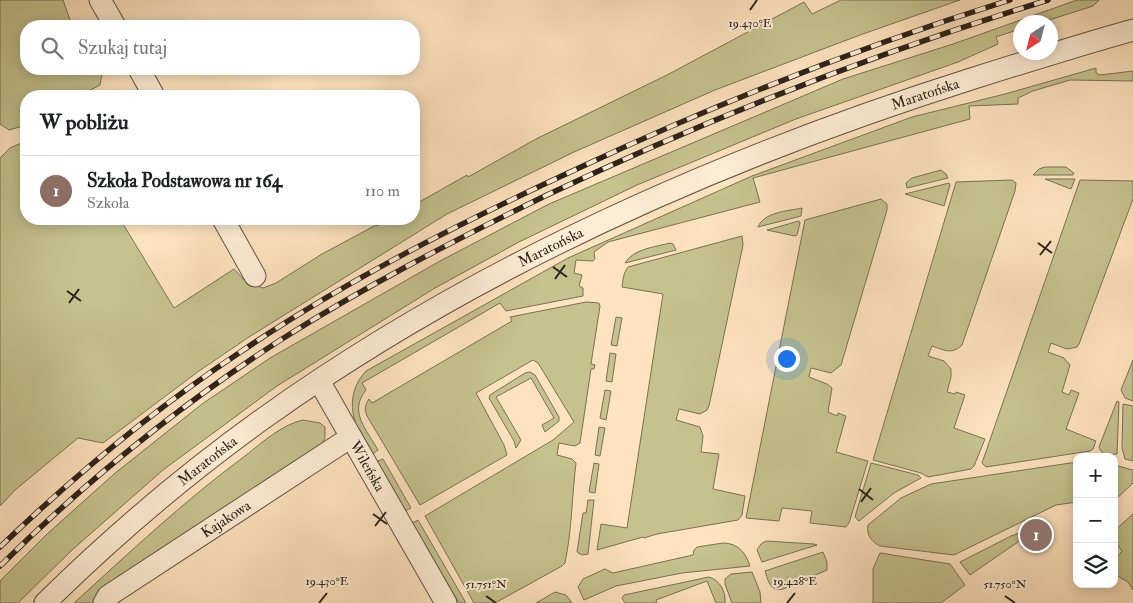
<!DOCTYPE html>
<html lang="pl">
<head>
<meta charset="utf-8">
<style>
  body { margin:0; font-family:"IM FELL Double Pica",serif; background:#f2f2f2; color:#202124 }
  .controls { position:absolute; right:15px; bottom:15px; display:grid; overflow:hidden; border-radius:10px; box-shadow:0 2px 12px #0003 }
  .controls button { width:45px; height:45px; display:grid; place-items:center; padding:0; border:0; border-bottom:1px solid #e0e0e0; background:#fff; color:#202124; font:25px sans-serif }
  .compass { position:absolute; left:1013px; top:15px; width:45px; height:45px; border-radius:50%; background:#fff; box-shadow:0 2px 12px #0003; rotate:216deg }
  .you { position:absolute; left:786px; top:358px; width:18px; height:18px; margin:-12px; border:4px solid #fff; border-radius:50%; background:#1a73e8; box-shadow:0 0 0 8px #1a73e833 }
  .badge { display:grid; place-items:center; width:32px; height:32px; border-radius:50%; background:#ea580c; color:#fff; font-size:16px; font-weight:700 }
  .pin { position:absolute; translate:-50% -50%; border:2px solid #fff; box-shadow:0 1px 5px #0006 }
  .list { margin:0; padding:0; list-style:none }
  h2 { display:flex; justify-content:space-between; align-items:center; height:65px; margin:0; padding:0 20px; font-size:21px }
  h2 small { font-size:16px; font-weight:400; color:#757577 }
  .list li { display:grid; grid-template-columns:32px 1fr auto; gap:15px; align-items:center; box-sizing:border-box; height:70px; padding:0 20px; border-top:1px solid #e0e0e0 }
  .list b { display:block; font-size:19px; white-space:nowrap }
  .list p { margin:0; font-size:16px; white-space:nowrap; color:#757577 }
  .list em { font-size:16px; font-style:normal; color:#757577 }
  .icon { flex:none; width:28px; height:28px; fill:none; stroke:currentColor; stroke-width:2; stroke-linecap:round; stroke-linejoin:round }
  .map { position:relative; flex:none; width:1133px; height:603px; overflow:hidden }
  .search { position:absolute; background:#fff; box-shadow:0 2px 12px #0003; left:20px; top:20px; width:400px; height:55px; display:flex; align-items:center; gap:12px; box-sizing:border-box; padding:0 18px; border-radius:20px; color:#757577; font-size:19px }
  .panel { position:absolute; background:#fff; box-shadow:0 2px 12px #0003; left:20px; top:90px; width:400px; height:135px; border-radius:20px }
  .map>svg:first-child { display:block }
  .green { fill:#c5c28e; stroke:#787254 }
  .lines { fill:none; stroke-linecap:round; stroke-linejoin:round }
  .minor-casing { stroke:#605243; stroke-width:23 }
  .minor { stroke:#feedd5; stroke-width:21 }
  .rail-casing { stroke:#2c211a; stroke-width:5.5 }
  .rail { stroke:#feedd5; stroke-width:4; stroke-dasharray:11; stroke-linecap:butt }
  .ticks { fill:none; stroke:#2c211a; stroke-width:2 }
  .labels { text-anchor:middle; stroke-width:4; stroke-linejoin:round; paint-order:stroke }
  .street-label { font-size:15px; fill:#2c211a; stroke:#feedd5 }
  .ticks-label { font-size:12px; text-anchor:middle; fill:#2c211a; stroke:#feedd5; stroke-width:4; stroke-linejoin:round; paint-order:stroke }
</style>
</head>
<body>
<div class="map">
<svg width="1133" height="603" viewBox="0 0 1133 603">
  <rect width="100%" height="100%" fill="#fee3be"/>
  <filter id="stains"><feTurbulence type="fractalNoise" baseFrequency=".004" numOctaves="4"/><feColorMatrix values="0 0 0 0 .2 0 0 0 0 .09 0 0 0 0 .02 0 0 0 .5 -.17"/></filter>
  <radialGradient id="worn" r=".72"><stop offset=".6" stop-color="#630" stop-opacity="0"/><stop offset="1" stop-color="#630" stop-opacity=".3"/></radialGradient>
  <path class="green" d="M0,0H63L72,26H26V69H98L102,74L100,85L79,96H26V125L9,130L0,124Z
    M841,0H960L860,35L715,90L574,152L447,214L249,337L199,371L103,443L78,438L15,490L0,506V158L10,148L26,141V219H120L174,308L234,269L246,282L263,288L276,283L322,254L376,225L377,226L390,219H414V205L467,175L468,177L536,139L667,75L804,2L812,14Z
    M1077,0H1099L1093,6L1043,22H1020V29L996,37L998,44L958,62L796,119L637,185L519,242L435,288L277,386L163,470L72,550L18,603H0V581L46,535L114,474L202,404L270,358L440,261L549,204L843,79L953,44Z
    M1096,68V73L1100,75L1133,71V81L1070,80L1033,91L1018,98V104L969,106L970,119L753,178L760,202L608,242L594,252L595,259L593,261L576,260L574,273L582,275L579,286L583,288V296L506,311L500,303L362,383L366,390C348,412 367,430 378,450L373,454C353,429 342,397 366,371L568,258L752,176L912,117L1005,94Z
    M1045,167H1066L1074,173L1073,175H1033L1039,169Z
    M941,170L946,174L948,178L907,188L906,183L912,178Z
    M1045,179H1075L1071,189Z
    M1012,180L1016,183L1015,191L962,345C952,355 944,350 932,346L928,356L944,361L951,369V377L947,392L955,394L956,392L965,395L954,428L985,439L974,466L971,469L928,477L921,473L873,460L956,182Z
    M1080,180L1133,181V199L1079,344L1077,347L1067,349L1051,343L1048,352L1064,358L1070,365L1062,392L1069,395L1071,390L1079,393L1066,429L1096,441L1093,449L1090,451L986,467L982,463Z
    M949,183L950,185L944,206L905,194Z
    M881,199L887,204V210L841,365L831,373L811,368L809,377L827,384L832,388L828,412L837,416L838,413L846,416L836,452L868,461L849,523L846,527L810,523L812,511L782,508L779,521L746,518L805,220Z
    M802,208L801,216L758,227C764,212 788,211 802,208Z
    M799,221L800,223L797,235L795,236L767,230Z
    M742,236L743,245L709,406L707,410L700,414L679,409L676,420L700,427L703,436L701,452L719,454L713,489L745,496L742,515L738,520L657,534L644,538L643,537L597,550L601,524L627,528L663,294L622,287C623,280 623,274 628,267Z
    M670,243L673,244L676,250L625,263C633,249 655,247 670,243Z
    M586,302L599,303L600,306L591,364L595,365L594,369H591L580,443L575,446L559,443L557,455L572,459L576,463C572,495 572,529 565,563L562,566L495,603H474L425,516L553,440L574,422L538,363L533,360L476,393L504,445L507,455L420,505L367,416C364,409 365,405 369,399L372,403L512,321L510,317Z
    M616,317L622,318L617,346L611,345Z
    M610,353L616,354L612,382L606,381Z
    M1133,360V401L1125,398L1121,390Z
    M530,372L535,375L559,417V421L545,432L542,425L554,418L531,378L496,397L521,440L516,448L514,441L489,398L490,395L525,373Z
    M605,390L611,391L606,420L600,418Z
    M1117,401L1119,402L1117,454C1109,455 1102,456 1099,447Z
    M1123,404L1133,406V461L1125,459L1122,448Z
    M303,420L320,423L325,427V439L321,444L94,603H74C130,552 184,501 245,456C263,442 281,425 303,420Z
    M599,427L605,428L600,456L595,455Z
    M383,459L411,508L405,511L377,464L378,461Z
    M1077,462V502L1056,505L954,555L880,546C872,542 866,535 868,525L901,498L931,484Z
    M594,463L599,464L595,493L589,492Z
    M871,463L918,475L921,478L894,493L859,521L855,517Z
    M1114,465L1133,470V483L1114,501Z
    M588,500H594L588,554L582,555L577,552L583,513H586Z
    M1133,514V590L1128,582L1114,574V561L1122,551L1114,540V531Z
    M418,520L466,603H459L412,523Z
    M1028,530L1031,533L970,575L960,562L1011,536Z
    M766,541L814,544L817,545L762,562L757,550L761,544Z
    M723,543C738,543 746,553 750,566L682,573L616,586L584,600L578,587L583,579L605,569L613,573L693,555L694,550L697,547Z
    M823,552L827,562V570L783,589C770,592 768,580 765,571Z
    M880,553L950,564L965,585L941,603H873V569Z
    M752,572L760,592L761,603H732L725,584V579L731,574Z
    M709,577C720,580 726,592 725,603H716L707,581L656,600L657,603H625L622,598L624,595Z
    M555,592L566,595L572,603H536Z"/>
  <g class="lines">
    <g class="minor-casing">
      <g id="minor">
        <path d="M100,0L115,26"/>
        <path d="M139,69L154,96"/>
        <path d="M223,219L255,276"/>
        <path id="s1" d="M319,381L446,603"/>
        <path id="s2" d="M45,603C113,536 186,474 264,418C478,265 722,158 971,79C1025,62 1079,45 1133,30"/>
        <path id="s3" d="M104,603L108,596L351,437"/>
      </g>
    </g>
    <use href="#minor" class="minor"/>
    <g class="rail-casing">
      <path id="rail" d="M0,547C74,476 153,410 239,353C346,280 464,221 581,167C720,102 863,46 1010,0
        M0,566C86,481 180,405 282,339C367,285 457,239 547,195C709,118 876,53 1048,0"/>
    </g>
    <use href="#rail" class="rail"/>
  </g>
  <path class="ticks" d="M750,10L757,0M1038,243L1052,253M1040,255L1051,241M553,267L567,277M555,279L565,265M67,291L81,301M69,303L79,289M859,489L873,500M861,502L871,488M373,514L387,524M375,526L386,512M486,596L496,603M1005,596L1015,603M319,603L327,593M787,603L795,593"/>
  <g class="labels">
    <g class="street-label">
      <text dy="5" stroke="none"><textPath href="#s2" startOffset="1026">Maratońska</textPath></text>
      <text dy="5" stroke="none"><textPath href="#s2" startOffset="621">Maratońska</textPath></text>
      <text dy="5" stroke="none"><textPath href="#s2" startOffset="216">Maratońska</textPath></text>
      <text dy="5" stroke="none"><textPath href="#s1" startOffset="98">Wileńska</textPath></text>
      <text dy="5" stroke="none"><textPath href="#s3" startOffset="149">Kajakowa</textPath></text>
    </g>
  </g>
  <g class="ticks-label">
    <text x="750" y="27">19.430°E</text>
    <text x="327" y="585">19.430°E</text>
    <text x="795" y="585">19.428°E</text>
    <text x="486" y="588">51.751°N</text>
    <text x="1005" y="588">51.750°N</text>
  </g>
  <rect width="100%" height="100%" filter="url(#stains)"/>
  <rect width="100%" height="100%" fill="url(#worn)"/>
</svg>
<div class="controls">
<button>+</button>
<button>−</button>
<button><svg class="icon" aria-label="layers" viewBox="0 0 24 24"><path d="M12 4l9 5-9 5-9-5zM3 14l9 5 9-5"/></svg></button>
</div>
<svg class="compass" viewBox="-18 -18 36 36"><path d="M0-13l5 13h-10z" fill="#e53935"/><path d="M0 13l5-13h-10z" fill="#757577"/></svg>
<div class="you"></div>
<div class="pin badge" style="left:1036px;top:535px;background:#8d6e63">1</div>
<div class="search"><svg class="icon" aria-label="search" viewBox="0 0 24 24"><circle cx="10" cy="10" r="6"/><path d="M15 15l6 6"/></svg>Szukaj tutaj</div>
<section class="panel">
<h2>W pobliżu<small></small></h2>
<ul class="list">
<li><span class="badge" style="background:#8d6e63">1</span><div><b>Szkoła Podstawowa nr 164</b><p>Szkoła</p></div><em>110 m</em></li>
</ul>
</section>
</div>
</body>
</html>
